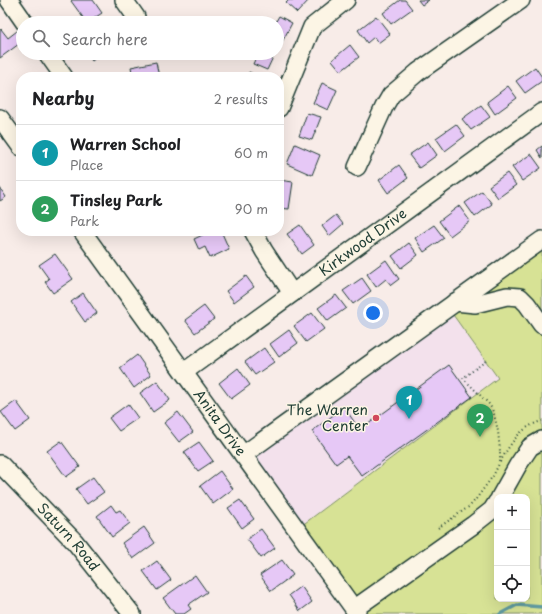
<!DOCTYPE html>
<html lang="en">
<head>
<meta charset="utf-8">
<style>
  body { margin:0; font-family:"Playpen Sans",sans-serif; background:#f2f2f2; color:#202124 }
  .controls { position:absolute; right:12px; bottom:12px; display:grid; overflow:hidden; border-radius:8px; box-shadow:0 4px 16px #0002 }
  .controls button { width:36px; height:36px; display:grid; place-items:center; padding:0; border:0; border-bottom:1px solid #e0e0e0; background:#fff; color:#202124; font:20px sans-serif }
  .you { position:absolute; left:373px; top:313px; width:14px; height:14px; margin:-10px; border:3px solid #fff; border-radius:50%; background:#1a73e8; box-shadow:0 0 0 6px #1a73e833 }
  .badge { display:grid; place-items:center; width:26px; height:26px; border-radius:50%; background:#d1495b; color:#fff; font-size:13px; font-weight:700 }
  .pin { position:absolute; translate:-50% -33px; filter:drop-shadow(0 1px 2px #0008) }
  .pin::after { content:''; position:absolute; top:21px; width:14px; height:12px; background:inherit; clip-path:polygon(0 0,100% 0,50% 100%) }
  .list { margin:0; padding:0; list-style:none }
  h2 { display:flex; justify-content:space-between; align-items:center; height:52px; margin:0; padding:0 16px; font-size:17px }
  h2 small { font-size:13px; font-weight:400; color:#757577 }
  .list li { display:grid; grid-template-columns:26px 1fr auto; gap:12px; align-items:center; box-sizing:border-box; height:56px; padding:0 16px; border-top:1px solid #e0e0e0 }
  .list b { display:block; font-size:15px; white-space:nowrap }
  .list p { margin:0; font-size:13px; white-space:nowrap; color:#757577 }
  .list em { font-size:13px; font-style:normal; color:#757577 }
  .icon { flex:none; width:22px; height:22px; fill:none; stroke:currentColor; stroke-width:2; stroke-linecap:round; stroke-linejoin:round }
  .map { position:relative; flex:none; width:542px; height:614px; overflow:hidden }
  .search { position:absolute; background:#fff; box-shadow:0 4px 16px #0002; left:16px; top:16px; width:268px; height:44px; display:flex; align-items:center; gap:10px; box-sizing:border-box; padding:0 14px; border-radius:22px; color:#757577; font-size:15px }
  .panel { position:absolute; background:#fff; box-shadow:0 4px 16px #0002; left:16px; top:72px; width:268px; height:164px; border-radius:16px }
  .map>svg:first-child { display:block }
  .built { fill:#f3e1ec }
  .green { fill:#d7e295; stroke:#7b9064; fill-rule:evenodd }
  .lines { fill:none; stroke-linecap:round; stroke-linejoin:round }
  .stream { stroke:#609ba1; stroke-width:3.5 }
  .building { fill:#e6c8f6; stroke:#1f3d34 }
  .minor-casing { stroke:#1f3d34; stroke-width:20 }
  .path { stroke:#1f3d34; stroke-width:2; stroke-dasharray:1 3; stroke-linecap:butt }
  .minor { stroke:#fcf5e5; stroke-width:17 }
  .poi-dot { fill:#d1495b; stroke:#fcf5e5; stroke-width:1.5 }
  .labels { text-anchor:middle; stroke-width:3; stroke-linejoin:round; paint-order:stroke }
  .street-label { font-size:14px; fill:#1f3d34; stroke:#fcf5e5 }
  .poi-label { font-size:14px; fill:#1f3d34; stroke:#fcf5e5; text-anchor:end }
</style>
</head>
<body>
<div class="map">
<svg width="542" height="614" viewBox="0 0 542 614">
  <rect width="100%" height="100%" fill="#f8ece8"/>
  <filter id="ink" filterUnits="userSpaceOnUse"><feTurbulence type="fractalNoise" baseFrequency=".025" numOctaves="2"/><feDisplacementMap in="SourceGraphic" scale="8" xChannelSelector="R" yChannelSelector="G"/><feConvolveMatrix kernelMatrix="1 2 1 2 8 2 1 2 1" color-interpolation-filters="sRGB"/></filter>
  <g filter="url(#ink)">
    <path class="built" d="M451,312L498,378L301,526L253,457Z"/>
    <path class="green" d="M542,248V614H366L301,526L498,378L451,312ZM497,497H527V599H497Z"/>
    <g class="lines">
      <path class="stream" d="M500,614L517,605L542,607"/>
    </g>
    <path class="building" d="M72,0H93L102,13L87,23L71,1Z
      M289,0H309L297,13L286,3Z
      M400,0H405L412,9L391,24L383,13Z
      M418,0H429L422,5Z
      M279,16L292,23L282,42L277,40V23H275Z
      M376,16L390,34L378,43L374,37L367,43L358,30Z
      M1,29L8,38L17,31L23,38V41L0,58V30Z
      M350,45L359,57L341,71L332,60Z
      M86,53H103L92,61Z
      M184,53H200L198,58Z
      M258,53H275L267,70L253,64Z
      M156,62L159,77H133L131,67Z
      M535,67L542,77V81L525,93L516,81Z
      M249,72L260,77H247Z
      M322,83L337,90L328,110L313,103Z
      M508,86L517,98L495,114L487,102Z
      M481,105L490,117L471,130L462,119Z
      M307,113L321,117L312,140L299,136Z
      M456,124L465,136L445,151L436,138Z
      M428,142L437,155L419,168L409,155Z
      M295,144L320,155L312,175L287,164Z
      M542,146V158L537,150Z
      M531,154L541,168L522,181L512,167Z
      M399,165L408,178L388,193L379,180Z
      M507,173L516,185L498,198L489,186Z
      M279,180L293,182L289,209L279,208Z
      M0,188L6,197L0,201Z
      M482,191L492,204L475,217L465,203Z
      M459,206L470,221L450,236L439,221Z
      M336,215L343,224L329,236L322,226Z
      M300,225L314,245L302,254L287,234Z
      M434,225L444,238L424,252L415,238Z
      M211,231H221L229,249L210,258L205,247L199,250L194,239Z
      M409,243L418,255L401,268L392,256Z
      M55,254L73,279L53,293L45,282L49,279L39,265Z
      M386,260L399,279L391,285L386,279L376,287L367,274Z
      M246,276L254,287L234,302L226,291Z
      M362,278L371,291L353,304L343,291Z
      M83,293L97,313L85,322L71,302Z
      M336,295L346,308L328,321L318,308Z
      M204,306L214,319L195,333L185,320Z
      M312,313L324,329L306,342L294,326Z
      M289,330L298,343L279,357L270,344Z
      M264,348L274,362L255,375L245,362Z
      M137,355L151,375L134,388L120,368Z
      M449,365L472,397L362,476L347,456L336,464L312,431L344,407L360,430Z
      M238,368L250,385L231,399L219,383Z
      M157,381L170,400L153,412L140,393Z
      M16,401L30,420L15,431L1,412Z
      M128,404L138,418L119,431L109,418Z
      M178,412L193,432L179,442L164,423Z
      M61,441L80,467L66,477L47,451Z
      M199,442L213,461L198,471L184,452Z
      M220,471L233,489L213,504L200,486Z
      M93,477L104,492L87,504L76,489Z
      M240,500L254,519L242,528L228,508Z
      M111,505L116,512L120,510L130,523L112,537L97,516Z
      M144,527L155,543L133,559L122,543Z
      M261,529L275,548L261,558L247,539Z
      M282,560L293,575L271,591L260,575Z
      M157,561L171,580L157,590L143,571Z
      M195,575L207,592L188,605L191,609L184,614H175L163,598Z
      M301,586L312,602L300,611L289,595Z"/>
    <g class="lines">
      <g class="minor-casing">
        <g id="minor">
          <path d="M9,0L25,23"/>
          <path d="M124,0L136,17"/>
          <path d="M47,53L64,77"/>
          <path d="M279,108L312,27L346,0"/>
          <path d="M0,118L21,147"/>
          <path d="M357,167L384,107L391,95L418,72L521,0"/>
          <path id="s1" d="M82,231L354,609L357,614"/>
          <path d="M253,231L264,251L292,293"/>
          <path d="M455,302L475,304L507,296L520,297L527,304L542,325"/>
          <path id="s2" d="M184,372L542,112"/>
          <path d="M243,455L542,240"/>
          <path id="s3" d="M0,464L75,542L132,614"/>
          <path d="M500,497L518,465L530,447L542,440"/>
          <path d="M354,609L473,525L492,510L497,502"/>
        </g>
      </g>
      <path class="path" d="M500,462C511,443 520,427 542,421
        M438,528L470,506L476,499L493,476L500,462V451L498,431L494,414L490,405L463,378L487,360"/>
      <use href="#minor" class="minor"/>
    </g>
  </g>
  <circle class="poi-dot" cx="376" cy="418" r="4"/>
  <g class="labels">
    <g class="street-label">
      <text dy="5" stroke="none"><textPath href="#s2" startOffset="221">Kirkwood Drive</textPath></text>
      <text dy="5" stroke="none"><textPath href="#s1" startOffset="236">Anita Drive</textPath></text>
      <text dy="5" stroke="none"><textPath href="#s3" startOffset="100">Saturn Road</textPath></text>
    </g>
    <g class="poi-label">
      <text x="368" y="415">The Warren<tspan x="368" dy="16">Center</tspan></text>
    </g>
  </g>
</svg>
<div class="controls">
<button>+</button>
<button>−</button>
<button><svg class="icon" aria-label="locate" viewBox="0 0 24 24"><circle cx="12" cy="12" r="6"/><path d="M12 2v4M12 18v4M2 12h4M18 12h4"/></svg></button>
</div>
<div class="you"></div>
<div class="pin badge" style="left:409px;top:419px;background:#0f9aa8">1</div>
<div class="pin badge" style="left:480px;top:437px;background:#2e9e5b">2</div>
<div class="search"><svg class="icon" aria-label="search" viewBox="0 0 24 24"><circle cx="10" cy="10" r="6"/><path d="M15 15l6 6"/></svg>Search here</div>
<section class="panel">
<h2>Nearby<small>2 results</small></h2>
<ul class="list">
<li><span class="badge" style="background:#0f9aa8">1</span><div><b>Warren School</b><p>Place</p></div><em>60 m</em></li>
<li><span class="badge" style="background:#2e9e5b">2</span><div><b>Tinsley Park</b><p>Park</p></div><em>90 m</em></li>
</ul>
</section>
</div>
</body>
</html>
